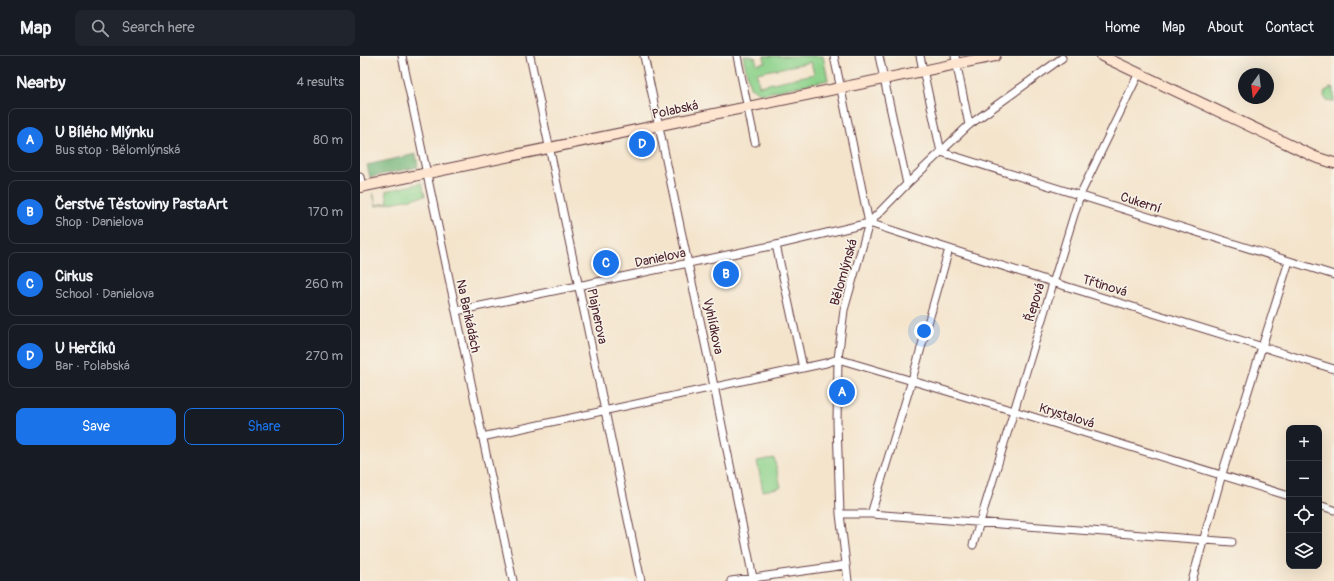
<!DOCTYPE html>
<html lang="en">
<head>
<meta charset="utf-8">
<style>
  body { margin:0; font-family:Pangolin,sans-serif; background:#20242c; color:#f1f3f6 }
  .controls { position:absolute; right:12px; bottom:12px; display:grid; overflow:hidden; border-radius:8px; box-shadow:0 4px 16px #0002 }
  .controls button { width:36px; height:36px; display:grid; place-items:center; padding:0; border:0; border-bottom:1px solid #363941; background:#171b24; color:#f1f3f6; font:20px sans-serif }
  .compass { position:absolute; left:878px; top:12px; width:36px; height:36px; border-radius:50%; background:#171b24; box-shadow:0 4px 16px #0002; rotate:194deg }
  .you { position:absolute; left:564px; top:275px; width:14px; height:14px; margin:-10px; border:3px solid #fff; border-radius:50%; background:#1a73e8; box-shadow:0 0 0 6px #1a73e833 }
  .badge { display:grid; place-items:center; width:26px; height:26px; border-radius:50%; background:#1a73e8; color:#fff; font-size:13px; font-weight:700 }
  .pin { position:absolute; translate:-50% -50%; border:2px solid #fff; box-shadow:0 1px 4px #0006 }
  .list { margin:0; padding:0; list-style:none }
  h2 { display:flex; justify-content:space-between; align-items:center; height:52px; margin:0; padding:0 16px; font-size:17px }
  h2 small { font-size:13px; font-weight:400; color:#9ea1a6 }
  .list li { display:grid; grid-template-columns:26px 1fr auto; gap:12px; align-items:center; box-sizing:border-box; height:64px; margin:0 8px 8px; padding:0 8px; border:1px solid #363941; border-radius:8px }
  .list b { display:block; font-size:15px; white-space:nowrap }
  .list p { margin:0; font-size:13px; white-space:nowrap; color:#9ea1a6 }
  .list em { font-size:13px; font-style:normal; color:#9ea1a6 }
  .actions { display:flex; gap:8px; padding:12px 16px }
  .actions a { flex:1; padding:9px 0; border:1px solid #1a73e8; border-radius:8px; text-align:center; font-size:14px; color:#1a73e8 }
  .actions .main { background:#1a73e8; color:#fff }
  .icon { flex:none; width:22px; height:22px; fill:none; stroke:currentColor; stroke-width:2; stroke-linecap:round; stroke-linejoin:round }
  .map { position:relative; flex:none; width:974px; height:525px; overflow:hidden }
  header { display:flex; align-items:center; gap:24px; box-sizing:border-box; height:56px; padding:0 20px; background:#171b24; border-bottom:1px solid #363941 }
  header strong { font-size:19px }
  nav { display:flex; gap:22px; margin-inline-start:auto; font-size:14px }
  .search { width:280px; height:36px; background:#20242c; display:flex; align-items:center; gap:10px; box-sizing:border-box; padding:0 14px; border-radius:8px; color:#9ea1a6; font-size:15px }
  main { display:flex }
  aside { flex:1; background:#171b24 }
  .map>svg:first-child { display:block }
  .green { fill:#8dd28b; stroke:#6c785b; fill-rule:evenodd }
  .forest { fill:#72b477; stroke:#5e6a51 }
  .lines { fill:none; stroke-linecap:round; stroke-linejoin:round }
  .street-casing { stroke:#643d43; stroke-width:9 }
  .secondary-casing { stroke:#643d43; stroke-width:12 }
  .street { stroke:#fff; stroke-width:7 }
  .secondary { stroke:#fde5d0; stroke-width:10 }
  .labels { text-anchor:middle; stroke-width:3; stroke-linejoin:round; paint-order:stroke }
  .street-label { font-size:13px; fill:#4a1f2b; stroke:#f7f3e8 }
</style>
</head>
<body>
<header>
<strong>Map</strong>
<div class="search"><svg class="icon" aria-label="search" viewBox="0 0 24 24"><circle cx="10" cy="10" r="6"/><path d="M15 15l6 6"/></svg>Search here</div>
<nav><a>Home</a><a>Map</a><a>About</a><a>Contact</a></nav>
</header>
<main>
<aside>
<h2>Nearby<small>4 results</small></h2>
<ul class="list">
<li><span class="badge">A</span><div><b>U Bílého Mlýnku</b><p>Bus stop · Bělomlýnská</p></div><em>80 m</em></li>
<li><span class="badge">B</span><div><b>Čerstvé Těstoviny PastaArt</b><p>Shop · Danielova</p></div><em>170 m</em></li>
<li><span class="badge">C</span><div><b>Cirkus</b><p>School · Danielova</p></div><em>260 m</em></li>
<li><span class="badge">D</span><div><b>U Herčíků</b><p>Bar · Polabská</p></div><em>270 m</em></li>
</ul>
<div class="actions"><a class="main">Save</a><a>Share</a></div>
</aside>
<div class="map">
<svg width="974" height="525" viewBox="0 0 974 525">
  <rect width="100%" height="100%" fill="#f7f3e8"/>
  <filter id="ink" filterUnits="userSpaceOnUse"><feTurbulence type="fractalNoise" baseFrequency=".025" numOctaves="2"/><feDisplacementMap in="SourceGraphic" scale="8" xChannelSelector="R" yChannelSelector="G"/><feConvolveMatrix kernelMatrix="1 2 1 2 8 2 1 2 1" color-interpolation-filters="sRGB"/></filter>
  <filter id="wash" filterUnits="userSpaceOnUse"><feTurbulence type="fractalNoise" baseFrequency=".012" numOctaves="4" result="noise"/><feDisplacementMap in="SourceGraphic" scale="16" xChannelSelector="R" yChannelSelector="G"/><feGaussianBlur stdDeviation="0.9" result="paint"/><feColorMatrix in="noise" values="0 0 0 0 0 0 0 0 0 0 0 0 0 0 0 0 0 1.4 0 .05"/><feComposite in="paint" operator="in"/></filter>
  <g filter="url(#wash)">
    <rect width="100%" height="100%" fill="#f4e4cc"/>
    <path class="green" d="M383,0H393L394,2L395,1L397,8L405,6L404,0H463L468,24L402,38L390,31ZM451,6L454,18L399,30L397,17Z
      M971,32L974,33V46H970L966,44L964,40L965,35Z
      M62,127L65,140L16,150L13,137L16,149L28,147L26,135Z
      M414,402L421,431L403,435L397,405Z"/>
    <path class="forest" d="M56,98L58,111L10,121L7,109Z"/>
  </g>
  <g filter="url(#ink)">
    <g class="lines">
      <g class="street-casing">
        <path id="street" d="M42,0L153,525
          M170,0L281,525
          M284,0L354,330L393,522
          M377,0L395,86
          M474,0L509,167
          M519,0L547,128
          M560,0L581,96
          M595,0L609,69
          M581,96L974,219
          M0,121L2,130
          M509,167L692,226L974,313
          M416,189L443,312
          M96,255L416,189L509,167
          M122,381L466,307L478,303L654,355L929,440
          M959,449L974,454
          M480,458H511L872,486
          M511,458L552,324L589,193
          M613,489L720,139L779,17
          M371,525L486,509
          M488,525L480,458L477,368L478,303L484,254L509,167L547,128L609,69L702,2
          M832,525L862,418L929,205"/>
      </g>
      <g class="secondary-casing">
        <path id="secondary" d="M742,0L955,101L974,107
          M0,131L635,0"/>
      </g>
      <use href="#street" class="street"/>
      <use href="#secondary" class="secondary"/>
    </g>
  </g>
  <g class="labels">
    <g class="street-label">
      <text transform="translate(315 53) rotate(-12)" y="5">Polabská</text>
      <text transform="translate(781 146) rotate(18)" y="5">Cukerní</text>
      <text transform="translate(300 201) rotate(-12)" y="5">Danielova</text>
      <text transform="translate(483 216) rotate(-74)" y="5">Bělomlýnská</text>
      <text transform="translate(745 229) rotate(17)" y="5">Třtinová</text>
      <text transform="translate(674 246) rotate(-73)" y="5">Řepová</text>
      <text transform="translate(109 260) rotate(78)" y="5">Na Barikádách</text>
      <text transform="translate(238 260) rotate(78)" y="5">Plajnerova</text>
      <text transform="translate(354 270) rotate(78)" y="5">Vyhlídkova</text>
      <text transform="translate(707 359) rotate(17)" y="5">Krystalová</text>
    </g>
  </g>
</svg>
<div class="controls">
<button>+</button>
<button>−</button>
<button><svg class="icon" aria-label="locate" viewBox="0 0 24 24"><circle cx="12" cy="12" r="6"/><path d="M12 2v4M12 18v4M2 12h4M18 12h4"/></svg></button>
<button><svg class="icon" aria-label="layers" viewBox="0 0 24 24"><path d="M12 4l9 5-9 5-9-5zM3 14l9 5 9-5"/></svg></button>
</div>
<svg class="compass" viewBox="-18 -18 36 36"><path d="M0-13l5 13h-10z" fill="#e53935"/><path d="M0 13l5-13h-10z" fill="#9ea1a6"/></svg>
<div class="you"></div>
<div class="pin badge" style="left:482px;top:336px">A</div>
<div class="pin badge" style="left:366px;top:218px">B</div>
<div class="pin badge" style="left:246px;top:207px">C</div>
<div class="pin badge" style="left:282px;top:88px">D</div>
</div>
</main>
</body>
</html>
